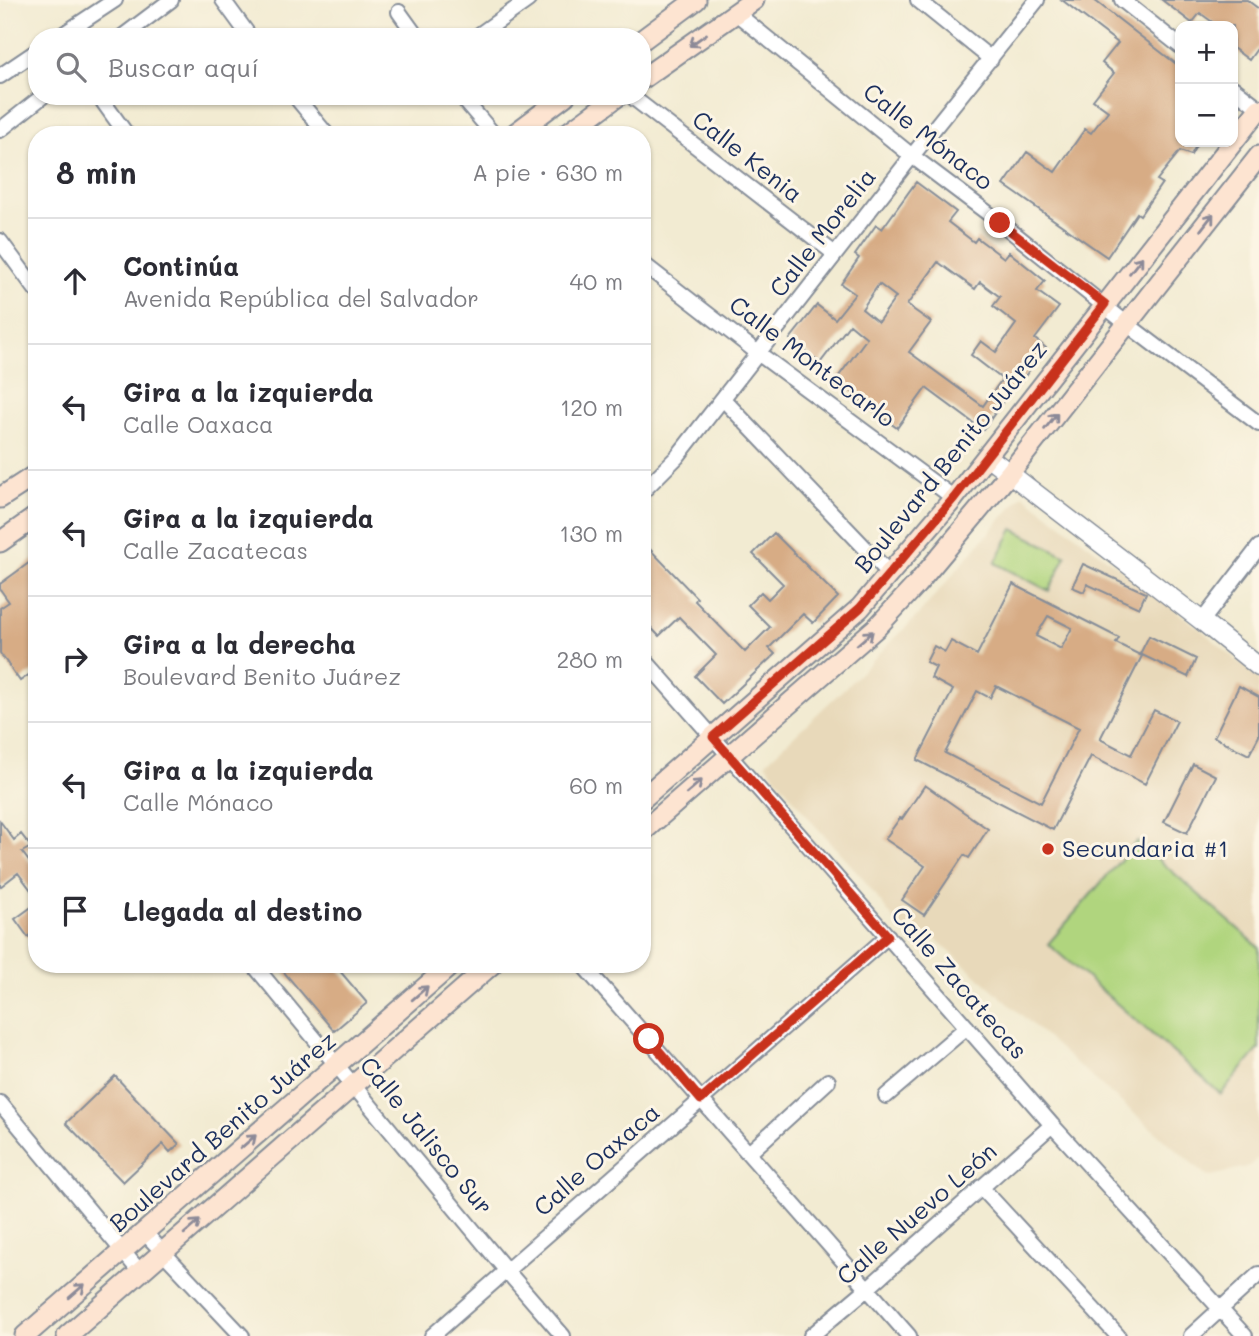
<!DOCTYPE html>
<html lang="es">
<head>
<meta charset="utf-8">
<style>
  body { margin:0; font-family:Mali,sans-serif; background:#f2f2f3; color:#2b2b33 }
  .controls { position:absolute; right:21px; top:21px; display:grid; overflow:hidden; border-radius:14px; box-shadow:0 2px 5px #0004 }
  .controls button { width:63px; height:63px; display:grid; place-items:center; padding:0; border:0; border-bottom:2px solid #e1e1e2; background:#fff; color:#2b2b33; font:35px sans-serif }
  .stop { position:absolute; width:21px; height:21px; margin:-16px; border:5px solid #c8321e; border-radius:50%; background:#fff }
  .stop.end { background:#c8321e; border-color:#fff; box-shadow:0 2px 7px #0008 }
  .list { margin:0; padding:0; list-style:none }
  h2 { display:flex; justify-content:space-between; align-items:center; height:91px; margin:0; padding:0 28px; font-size:30px }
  h2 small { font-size:23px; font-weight:400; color:#7c7c81 }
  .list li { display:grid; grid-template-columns:46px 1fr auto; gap:21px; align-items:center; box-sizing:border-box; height:126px; padding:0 28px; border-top:2px solid #e1e1e2 }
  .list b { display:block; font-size:26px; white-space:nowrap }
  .list p { margin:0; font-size:23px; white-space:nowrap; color:#7c7c81 }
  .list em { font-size:23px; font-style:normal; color:#7c7c81 }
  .icon { flex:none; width:38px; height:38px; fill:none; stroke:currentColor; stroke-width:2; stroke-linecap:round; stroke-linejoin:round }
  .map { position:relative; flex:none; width:1259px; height:1336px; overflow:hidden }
  .search { position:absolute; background:#fff; box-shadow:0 2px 5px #0004; left:28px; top:28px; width:623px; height:77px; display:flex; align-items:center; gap:18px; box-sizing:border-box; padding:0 24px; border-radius:28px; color:#7c7c81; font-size:26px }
  .panel { position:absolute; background:#fff; box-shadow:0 2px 5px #0004; left:28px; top:126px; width:623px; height:847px; border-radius:28px }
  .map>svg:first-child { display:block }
  .built { fill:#e8d9ba }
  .green { fill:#b0d57e; stroke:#66826e; stroke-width:2 }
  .building { fill:#d7ac85; fill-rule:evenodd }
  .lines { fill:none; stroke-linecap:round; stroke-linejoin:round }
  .minor-casing { stroke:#868d98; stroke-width:18 }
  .tertiary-casing { stroke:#868d98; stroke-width:21 }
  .secondary-casing { stroke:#868d98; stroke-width:23 }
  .minor { stroke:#fff; stroke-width:14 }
  .tertiary { stroke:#fff; stroke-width:18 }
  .secondary { stroke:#fde4d1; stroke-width:19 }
  .oneway { stroke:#8c8a98 }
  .route { stroke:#c8321e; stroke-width:9 }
  .poi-dot { fill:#c8321e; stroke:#fcf5e5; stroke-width:2.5 }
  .labels { text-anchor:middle; stroke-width:6; stroke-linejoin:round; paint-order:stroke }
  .street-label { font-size:24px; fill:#1b2f5e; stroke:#fcf5e5 }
  .poi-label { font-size:24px; fill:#1b2f5e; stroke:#fcf5e5; text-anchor:start }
</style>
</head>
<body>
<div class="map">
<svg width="1259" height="1336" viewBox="0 0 1259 1336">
  <rect width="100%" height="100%" fill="#fcf5e5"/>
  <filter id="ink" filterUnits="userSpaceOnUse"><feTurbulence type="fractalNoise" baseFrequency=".0143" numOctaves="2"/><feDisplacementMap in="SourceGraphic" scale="14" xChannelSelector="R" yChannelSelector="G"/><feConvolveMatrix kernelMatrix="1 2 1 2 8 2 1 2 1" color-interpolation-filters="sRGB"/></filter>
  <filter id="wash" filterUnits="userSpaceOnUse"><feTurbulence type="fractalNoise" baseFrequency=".00686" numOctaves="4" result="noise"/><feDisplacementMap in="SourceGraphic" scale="28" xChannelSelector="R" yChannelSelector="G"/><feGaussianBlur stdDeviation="1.57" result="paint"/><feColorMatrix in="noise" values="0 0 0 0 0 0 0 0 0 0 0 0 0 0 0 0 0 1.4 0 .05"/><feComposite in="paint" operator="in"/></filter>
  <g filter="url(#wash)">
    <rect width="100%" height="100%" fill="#f2ebd2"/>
    <path class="built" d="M1023,495L1201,630L1259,679V1157L1249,1166L1208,1177L1078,1065L931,935L904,933L860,875L813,823L765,763L848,685L920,613L978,545Z"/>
    <path class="green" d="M1013,529L1066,556L1049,591L995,563Z
      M1137,841L1259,947V1049L1221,1094L1048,944Z"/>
    <g id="blocks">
      <path class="building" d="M1062,0H1094L1180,67V142H1198L1191,155L1180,151L1157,180L1162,183L1140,215L1137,213L1107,257L1004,185L1027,152L1055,172L1085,129L1091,133L1108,111L1093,100L1114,73L1102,63L1118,43Z
        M1162,0H1247L1259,9V46L1249,60L1233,48V26H1218L1200,13L1192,23Z
        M916,182L956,212L948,222L974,242L977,238L1004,258L1009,252L1045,281L1037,291L1059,307L1035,339L1046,348L1016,388L1013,387L983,430L926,388L897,428L860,401L862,398L836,380L867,338L850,324L820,363L790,339L817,305L835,319L855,294L841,284L859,258L855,255L876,225L882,229ZM938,262L975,289L980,282L1000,297L993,306L1016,324L996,352L981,341L971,355L1002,379L983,406L909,352L931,322L907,305ZM879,284L896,297L878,322L862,309Z
        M774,533L838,597L813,623L803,614L769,648L775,654L722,704L695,676L716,655L679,617L659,636L642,618V541L697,598L695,601L745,652L770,627L748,605L761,592L768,599L783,584L753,554Z
        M37,557V669L20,681L0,653V608L9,602L0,589V584Z
        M1083,564L1146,593L1139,608L1087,584L1084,592L1072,587Z
        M1013,584L1119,638L1116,643L1142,656L1100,739L1131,755L1154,710L1177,721L1145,784L1091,756L1053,830L917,760L953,690L931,678L936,667L926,662L934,646L945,652L951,641L977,655ZM1048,616L1072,628L1061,649L1036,636ZM996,686L1079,728L1041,803L945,753L977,691L990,698Z
        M1149,636L1196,659L1188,677L1140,654Z
        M1239,686L1259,697V736L1249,755L1214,737Z
        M1193,764L1216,776L1187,833L1164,822Z
        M925,785L988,829L969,858L964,855L924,915L902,900L925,866L885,839L900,818L902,819Z
        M0,821L14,840L21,834L31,847L22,852L37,872V898L18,873L0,887Z
        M37,903V930L28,937L15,919Z
        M277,964H334L367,1003L334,1031Z
        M115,1076L179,1144L170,1152L163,1144L123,1182L66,1123Z"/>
    </g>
  </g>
  <g filter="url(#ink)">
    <use href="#blocks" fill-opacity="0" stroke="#868d98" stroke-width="2"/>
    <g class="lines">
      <g class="minor-casing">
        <path id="minor" d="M223,0L250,37
          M918,0L991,59
          M1122,0L1180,46
          M399,12L417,37
          M736,13L912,156L1001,223L1127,324L1259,424
          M59,37L115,0
          M122,37L171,0
          M476,37L528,0
          M0,76L37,51
          M1233,88L1259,108
          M99,96L127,135
          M295,96L327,135
          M461,96L494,135
          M631,96L835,254
          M0,130L43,96
          M0,241L37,291
          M642,263L758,353L954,498
          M723,399L889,573
          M642,492L677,457L912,156L1037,0
          M1202,621L1259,547
          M642,657L809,846L1052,1125L1245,1336
          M253,964L506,1270L563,1336
          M582,964L909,1336
          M886,1096L967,1027
          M0,1103L140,1272
          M749,1153L828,1081
          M981,1187L1118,1336
          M145,1233L242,1336
          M432,1336L888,936
          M811,1336L868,1288L1052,1125
          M1191,1336L1259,1274"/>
      </g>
      <g class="tertiary-casing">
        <path id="tertiary" d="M987,456L1202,621L1259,667"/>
      </g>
      <g class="secondary-casing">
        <path id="secondary" d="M642,40L696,0
          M642,79L754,0
          M513,135L565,96
          M565,135L618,96
          M0,498L37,474
          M0,542L37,516
          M642,799L860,608L954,498L1259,109
          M642,832L877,627L917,584L1009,474L1259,156
          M25,1336L452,964
          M67,1336L492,964"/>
      </g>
      <use href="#minor" class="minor"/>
      <use href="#tertiary" class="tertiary"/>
      <use href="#secondary" class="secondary"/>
    </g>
    <defs><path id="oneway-shaft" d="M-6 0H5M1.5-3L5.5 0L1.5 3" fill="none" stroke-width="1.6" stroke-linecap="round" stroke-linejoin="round" transform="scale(1.75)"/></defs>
    <g class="oneway">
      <use href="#oneway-shaft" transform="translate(698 40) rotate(145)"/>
      <use href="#oneway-shaft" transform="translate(1207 222) rotate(-52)"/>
      <use href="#oneway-shaft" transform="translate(1136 265) rotate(-52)"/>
      <use href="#oneway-shaft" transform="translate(1051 421) rotate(-52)"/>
      <use href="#oneway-shaft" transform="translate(865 638) rotate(-41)"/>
      <use href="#oneway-shaft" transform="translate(694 787) rotate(-41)"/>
      <use href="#oneway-shaft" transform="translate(420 993) rotate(-41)"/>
      <use href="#oneway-shaft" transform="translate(248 1142) rotate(-41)"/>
      <use href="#oneway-shaft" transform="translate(192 1227) rotate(-41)"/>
      <use href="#oneway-shaft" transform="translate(77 1291) rotate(-41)"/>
    </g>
  </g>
  <g class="lines" filter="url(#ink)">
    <path class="route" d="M649,1039L701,1100L888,936L713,737L860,608L954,498L1105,304L1000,223"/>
  </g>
  <circle class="poi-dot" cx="1048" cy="849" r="7"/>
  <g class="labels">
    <g class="street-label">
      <text transform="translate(928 137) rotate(38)" y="8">Calle Mónaco</text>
      <text transform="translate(747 157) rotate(38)" y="8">Calle Kenia</text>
      <text transform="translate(823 233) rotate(-52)" y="8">Calle Morelia</text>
      <text transform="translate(812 362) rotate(37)" y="8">Calle Montecarlo</text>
      <text transform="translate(951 457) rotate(-51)" y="8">Boulevard Benito Juárez</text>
      <text transform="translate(959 983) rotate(49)" y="8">Calle Zacatecas</text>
      <text transform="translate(223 1132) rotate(-41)" y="8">Boulevard Benito Juárez</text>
      <text transform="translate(426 1136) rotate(51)" y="8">Calle Jalisco Sur</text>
      <text transform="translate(597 1160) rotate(-41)" y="8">Calle Oaxaca</text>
      <text transform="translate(917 1214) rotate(-41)" y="8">Calle Nuevo León</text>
    </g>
    <g class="poi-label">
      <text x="1062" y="857">Secundaria #1</text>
    </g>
  </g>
</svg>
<div class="controls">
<button>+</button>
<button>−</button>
</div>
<div class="stop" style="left:649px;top:1039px"></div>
<div class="stop end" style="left:1000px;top:223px"></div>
<div class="search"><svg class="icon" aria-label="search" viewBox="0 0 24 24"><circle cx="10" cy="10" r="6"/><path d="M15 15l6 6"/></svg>Buscar aquí</div>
<section class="panel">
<h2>8 min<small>A pie · 630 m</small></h2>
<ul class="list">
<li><svg class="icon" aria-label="ahead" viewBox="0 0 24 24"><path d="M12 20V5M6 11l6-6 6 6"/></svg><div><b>Continúa</b><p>Avenida República del Salvador</p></div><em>40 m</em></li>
<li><svg class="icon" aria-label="left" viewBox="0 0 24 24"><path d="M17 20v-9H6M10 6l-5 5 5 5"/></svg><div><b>Gira a la izquierda</b><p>Calle Oaxaca</p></div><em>120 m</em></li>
<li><svg class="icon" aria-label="left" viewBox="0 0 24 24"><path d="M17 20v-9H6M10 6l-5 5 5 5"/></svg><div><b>Gira a la izquierda</b><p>Calle Zacatecas</p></div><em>130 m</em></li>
<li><svg class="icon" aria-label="right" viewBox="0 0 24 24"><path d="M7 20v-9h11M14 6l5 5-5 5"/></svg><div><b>Gira a la derecha</b><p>Boulevard Benito Juárez</p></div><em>280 m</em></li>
<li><svg class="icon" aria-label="left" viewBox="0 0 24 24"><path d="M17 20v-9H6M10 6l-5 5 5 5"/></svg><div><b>Gira a la izquierda</b><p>Calle Mónaco</p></div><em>60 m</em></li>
<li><svg class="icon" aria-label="arrive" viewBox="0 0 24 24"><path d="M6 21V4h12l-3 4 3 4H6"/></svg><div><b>Llegada al destino</b></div></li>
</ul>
</section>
</div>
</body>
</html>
